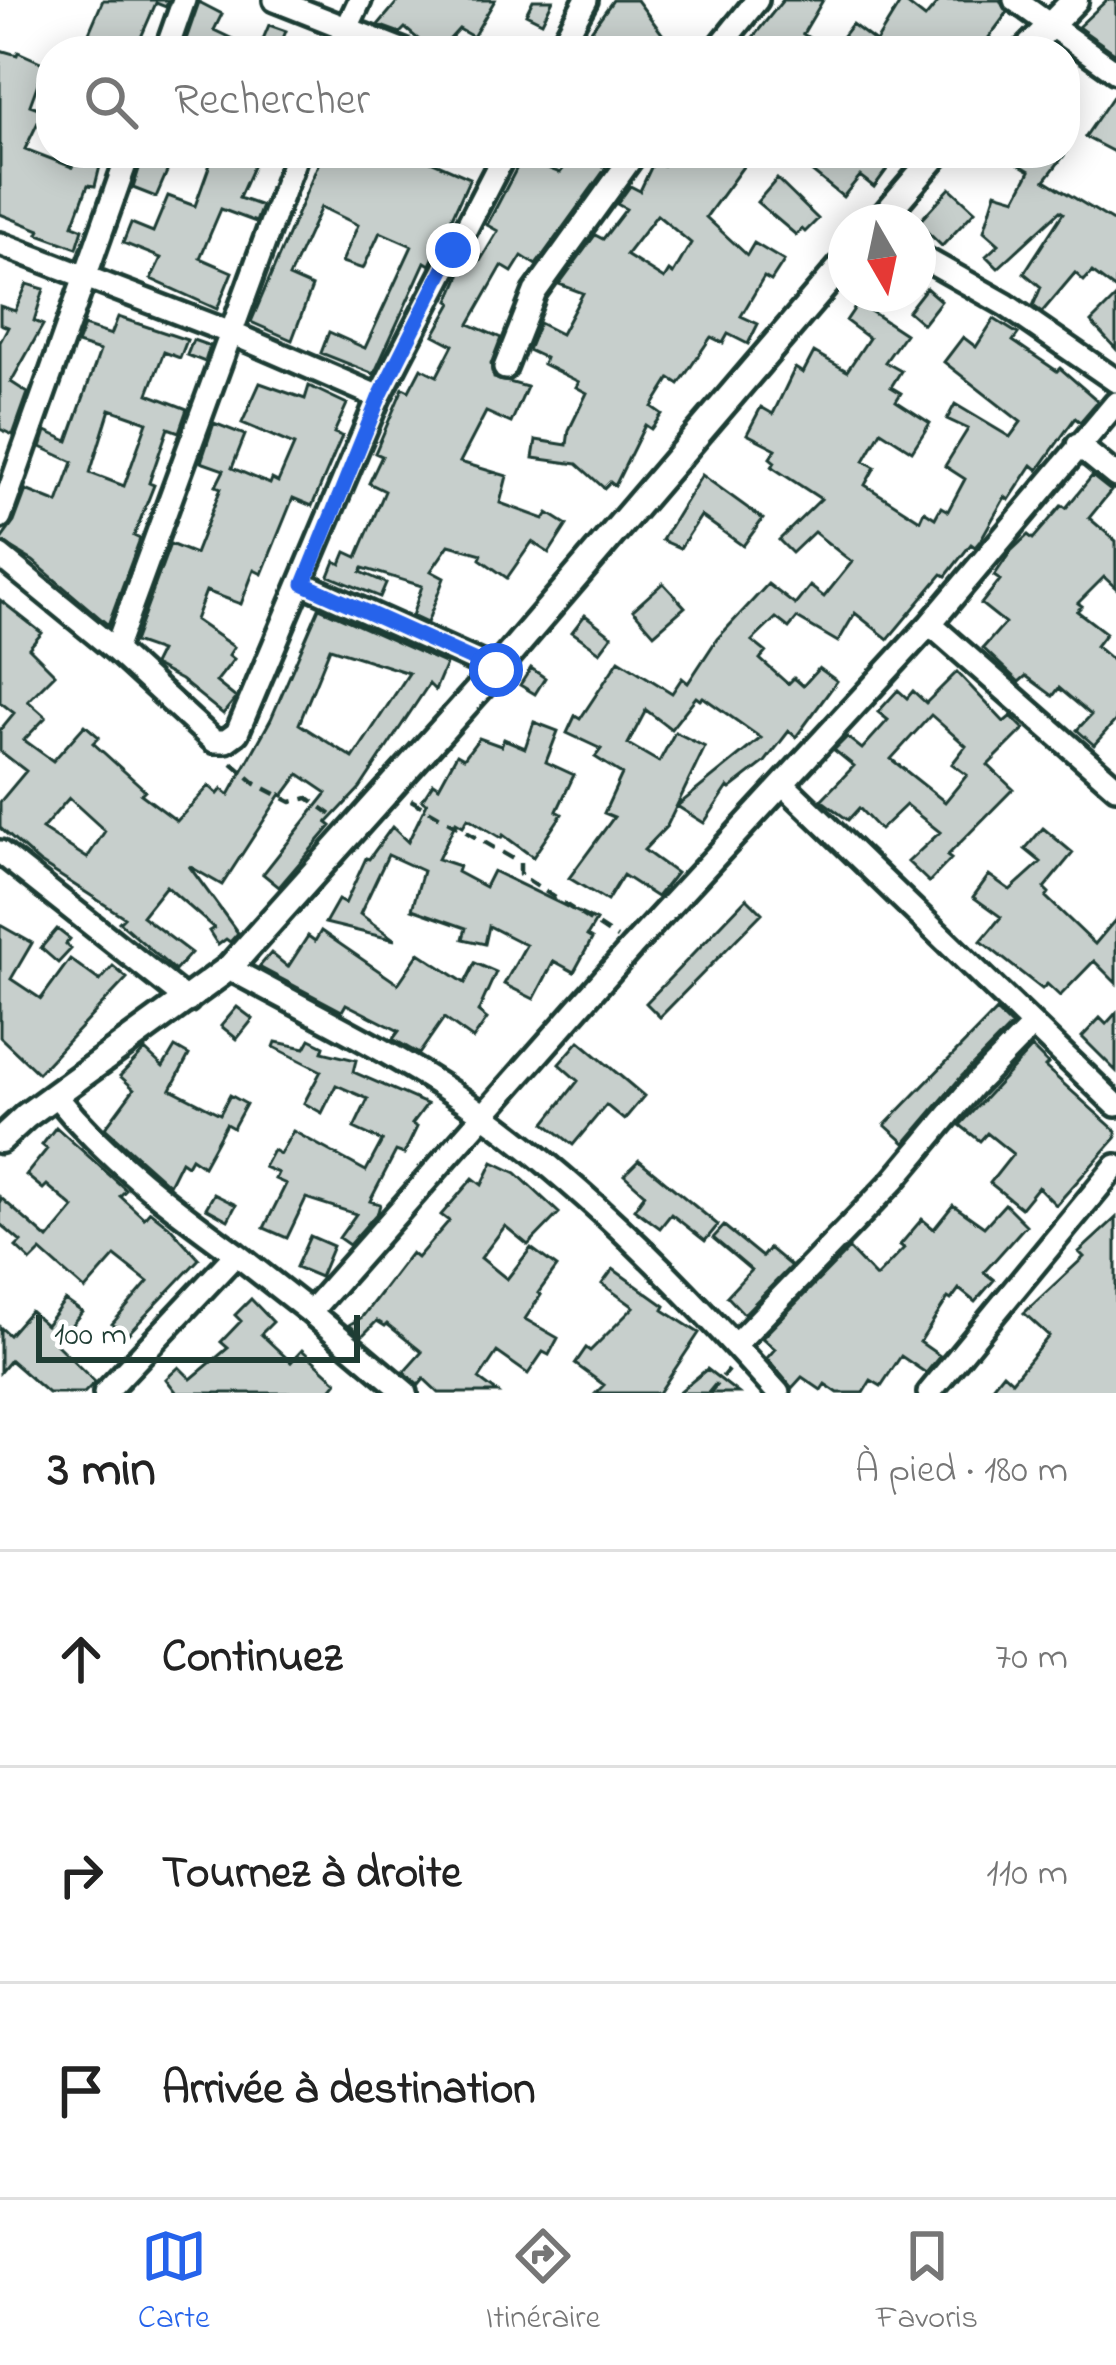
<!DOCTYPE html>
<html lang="fr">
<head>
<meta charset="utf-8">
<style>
  body { margin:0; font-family:"Indie Flower",sans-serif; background:#f6f6f6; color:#222 }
  .compass { position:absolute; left:828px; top:204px; width:108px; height:108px; border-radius:50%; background:#fff; box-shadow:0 6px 30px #0003; rotate:171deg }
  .scale { position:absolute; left:36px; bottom:30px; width:324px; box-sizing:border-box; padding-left:12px; border:6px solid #1f3d34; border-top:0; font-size:33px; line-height:42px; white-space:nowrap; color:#1f3d34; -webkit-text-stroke:9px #fff; paint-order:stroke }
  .stop { position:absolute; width:36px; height:36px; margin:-27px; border:9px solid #2563eb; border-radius:50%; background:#fff }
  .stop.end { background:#2563eb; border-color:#fff; box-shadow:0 3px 12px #0008 }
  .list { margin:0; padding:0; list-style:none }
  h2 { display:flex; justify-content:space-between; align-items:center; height:156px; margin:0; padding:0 48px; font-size:51px }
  h2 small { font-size:39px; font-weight:400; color:#767676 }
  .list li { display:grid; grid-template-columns:78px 1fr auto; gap:36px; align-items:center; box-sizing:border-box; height:216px; padding:0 48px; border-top:3px solid #e0e0e0 }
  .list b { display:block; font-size:45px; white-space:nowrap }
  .list em { font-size:39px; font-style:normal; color:#767676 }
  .icon { flex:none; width:66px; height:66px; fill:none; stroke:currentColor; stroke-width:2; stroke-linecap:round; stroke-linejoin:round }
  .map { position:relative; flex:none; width:1116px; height:1393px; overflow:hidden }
  .search { position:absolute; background:#fff; box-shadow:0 6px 30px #0003; left:36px; right:36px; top:36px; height:132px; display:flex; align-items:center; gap:30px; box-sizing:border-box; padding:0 42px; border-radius:48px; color:#767676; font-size:45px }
  .sheet { height:804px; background:#fff }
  nav { display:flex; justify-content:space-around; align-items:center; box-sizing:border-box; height:168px; border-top:3px solid #e0e0e0; background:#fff; font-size:33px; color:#767676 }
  nav a { display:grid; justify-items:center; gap:6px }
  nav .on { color:#2563eb }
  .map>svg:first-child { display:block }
  .building { fill:#c7cfcc; stroke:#1f3d34; stroke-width:3; fill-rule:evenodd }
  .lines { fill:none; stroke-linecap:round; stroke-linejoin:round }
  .minor-casing { stroke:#1f3d34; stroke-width:30 }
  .tertiary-casing { stroke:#1f3d34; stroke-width:33 }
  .path { stroke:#1f3d34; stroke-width:4.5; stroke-dasharray:12 9; stroke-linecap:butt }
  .minor { stroke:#fff; stroke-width:21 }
  .tertiary { stroke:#fff; stroke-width:24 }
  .route { stroke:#2563eb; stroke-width:15 }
</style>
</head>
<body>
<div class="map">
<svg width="1116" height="1393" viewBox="0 0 1116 1393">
  <rect width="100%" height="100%" fill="#fff"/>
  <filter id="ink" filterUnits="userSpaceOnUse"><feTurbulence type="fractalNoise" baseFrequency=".00833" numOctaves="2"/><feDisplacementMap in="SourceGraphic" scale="24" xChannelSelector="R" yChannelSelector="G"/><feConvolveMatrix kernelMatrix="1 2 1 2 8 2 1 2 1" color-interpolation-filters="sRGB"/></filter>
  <g filter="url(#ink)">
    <path class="building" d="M103,0H168L166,7L156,3L135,51H81Z
      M399,0H495L473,37L459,29L439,51H432L405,28L400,33L378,25Z
      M533,0H553L542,22L526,14Z
      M613,0H637L675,51H613L590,32Z
      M783,0H823L803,34L829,51H763L750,41Z
      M902,0L925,18L940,0H1000L1007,13L979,51H831L852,24L876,42Z
      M1107,0H1116V54L1078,27Z
      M199,2L222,14L214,30L258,51L269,25L286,31L278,51H182Z
      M0,50L17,55L18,52L45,64L30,105L44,110L25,149L72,167L75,160L100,166L95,186L88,185L73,225L83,229L77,248L38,234L40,230L0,214Z
      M1116,92V153L1085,137Z
      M144,153H175L156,197L133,188Z
      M214,153H234L255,162L239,198L262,206L256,222L221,209L200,258L232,272L217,309L151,279L161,258L123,243L131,223L153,232L168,196L195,206Z
      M323,153H429L426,159L470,178L430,265L425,262L374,374L321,353L329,332L365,348L412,246L380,232L363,269L342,262L358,225L321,207L289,277L312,287L292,340L251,322Z
      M575,153H599L596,161L606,168L536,265L522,256L512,272L502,266L469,324L501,338L491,364L494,378L527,387L511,423L486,412L460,462L507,476L500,503L544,519L548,513L567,525L549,553L532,542L507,578L480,559L482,554L449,545L431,571L444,578L427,623L412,616L422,586L363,568L361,572L386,583L380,597L329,576L335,561L341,564L346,552L357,557L385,491L369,483L382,456L375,453L403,388L409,391L421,368L437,376L453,345L434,335L452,303L449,301L466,261L470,256L480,261L498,231L487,225L522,158L560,173Z
      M668,153H753L706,217L747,255L754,243L784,261L771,281L764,277L741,316L758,324L748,344L728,334L723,343L711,337L679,384L670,378L652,407L662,414L651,429L645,425L615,486L610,482L604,488L577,464L533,458L536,440L567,445L569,430L587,393L576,387L579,382L543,364L545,358L528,350L539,323L561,334L583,293L559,284L595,235L603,239L626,209L617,204L630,186L640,191L654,161L663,165ZM657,215L691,243L673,274L669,271L664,279L626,255Z
      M789,153H899L874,187L860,176L843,197Z
      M1000,153H1066L1045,180L1116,223V290L1092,272L1084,281L1075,273L1042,312L1033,306L1041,287L1024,273L1063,213L1060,211L998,268L986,256L999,244L984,231L996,192L1016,198L1030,171Z
      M777,179L818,219L805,232L802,229L796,235L757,202Z
      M950,188L975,211L942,246L918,223Z
      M27,284L44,289L34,321L43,325L11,382L28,393L13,435L0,429V342L8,327L0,324V306L15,311Z
      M926,288L941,301L923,324L908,311Z
      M1116,297V349L1091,322Z
      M858,303L905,334L885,362L901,371L891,387L901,393L896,401L930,423L912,451L881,431L864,461L875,467L865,485L920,520L924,511L935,518L941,507L948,511L965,479L945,466L968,429L947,419L955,404L1010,437L1021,422L944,362L963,337L976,347L994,319L1018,334L1013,341L1057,371L1060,368L1098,401L1080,422L1075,418L1038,470L1032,465L1009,500L1005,497L980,541L975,547L971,544L946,576L942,574L888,639L855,613L838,642L797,618L789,628L776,618L752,641L766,652L760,659L788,684L794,678L803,686L819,668L837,681L796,737L789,731L765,762L730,789L728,787L704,823L677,806L761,738L703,697L700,700L696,697L671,729L646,710L628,744L659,762L675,732L705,747L667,826L644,850L676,873L657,897L623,875L607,901L569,878L614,817L604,813L622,774L595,757L601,749L567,733L575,716L580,719L619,660L672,693L682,678L688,683L717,639L768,584L795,605L810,586L824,597L852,562L814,532L792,553L779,540L821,499L772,467L775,462L770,458L776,449L747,434L761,407L773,414L795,368L803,373L814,352L847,371L869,338L846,321Z
      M118,317L187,340L180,358L164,352L148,394L187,409L179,432L168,428L149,483L154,485L134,536L140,539L108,625L33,561L0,541L14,522L26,490L58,503L73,462L41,447L46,431L68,441L100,351L77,344L84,326L111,335ZM110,409L147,422L124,486L90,473Z
      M193,340L210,346L205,362L187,355Z
      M260,383L305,399L309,386L347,404L334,433L342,436L312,506L293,498L262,574L254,570L241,604L206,591L195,620L234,647L229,655L234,659L216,682L236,698L223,714L181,680L153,665L160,651L134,642L170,544L195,554L221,488L216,486L224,470L201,462L214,423L245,435L232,468L270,484L272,479L278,482L294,445L242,423Z
      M702,475L763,519L743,546L701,516L680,548L662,540Z
      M1092,476L1111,491L1089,518L1116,541V588L1104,577L1078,603L1082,606L1077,611L1106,633L1096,646L1116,663V720L1094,745L1077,730L1091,715L1059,688L1053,696L1026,676L1019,682L983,648L1005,623L981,604L1000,580L994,576L1011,551L1028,535L1033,539L1062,505L1066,508Z
      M663,583L685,607L654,634L633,610Z
      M0,600L42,633L29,648L55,674L28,701L46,717L24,740L53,761L85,725L99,737L93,743L145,790L141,794L177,821L209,786L218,794L222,789L229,795L271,719L319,608L446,664L435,690L429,684L360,788L327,823L331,826L279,887L263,874L327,793L299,774L283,796L281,794L222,885L189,866L238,933L230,942L226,939L218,945L209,931L214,928L166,886L142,916L191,953L175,971L119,922L124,917L39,862L0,828V802L26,771L0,751V730L14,713L0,702ZM330,648L409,673L353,758L299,724ZM69,798L105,831L87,858L42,829Z
      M585,615L612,636L600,652L572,632Z
      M531,668L545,678L535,694L520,685Z
      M957,672L1004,722L1011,716L1024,729L988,765L1013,789L947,856L951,859L929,882L908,862L940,832L906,805L880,830L859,808L848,820L821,800L854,766L834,750L847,737L862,749L888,720L878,712L898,690L907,698L913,691L926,703ZM931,715L966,746L952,764L967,775L945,802L891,759Z
      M534,722L558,731L546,762L574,775L557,811L562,814L533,857L503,835L501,838L468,818L463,826L456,822L438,859L459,866L457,872L485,887L493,871L596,921L587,936L592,939L574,972L554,961L534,999L504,984L526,945L489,926L485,944L463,939L466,928L412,909L423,871L388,855L360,914L395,940L325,923L338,900L345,904L366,858L369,859L392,827L408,842L427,803L422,800L433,783L439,787L457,754L464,758L479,738L501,746L504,739L525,748Z
      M1043,828L1073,853L1044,888L1049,893L1046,897L1095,944L1116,919V983L1094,961L1060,996L1047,984L1042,989L981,941L1001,917L973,897L989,875L1010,890L1041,862L1025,849Z
      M747,898L762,913L660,1017L646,1003Z
      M0,925L32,943L11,979L41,999L70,959L100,981L113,966L127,978L38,1073L0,1037Z
      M57,929L70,939L66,944L71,949L58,963L41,948Z
      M321,931L398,984L419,953L465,983L475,963L496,972L478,1012L487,1019L473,1039L444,1018L419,1054L393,1039L399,1031L346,1004L342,1011L259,967L271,953L288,967L308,936L315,941Z
      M237,1007L253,1019L237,1039L221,1026Z
      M996,1011L1011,1026L961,1077L905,1143L885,1125Z
      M1116,1013V1071L1082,1037L1100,1018L1106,1024Z
      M310,1039L324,1046L322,1052L356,1060L353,1072L427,1104L412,1124L417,1127L404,1154L396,1151L370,1201L380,1204L378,1212L349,1245L339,1238L356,1214L306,1198L287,1238L264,1228L286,1184L275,1179L278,1173L264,1167L273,1150L280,1154L293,1131L366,1171L382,1141L354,1128L368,1099L336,1085L322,1113L304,1103L321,1071L274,1047L276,1042L305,1048Z
      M579,1041L644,1096L624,1120L606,1105L573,1145L545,1123L578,1081L559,1064Z
      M175,1047L189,1055L171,1089L220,1114L230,1095L246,1104L233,1128L226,1124L203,1166L191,1158L187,1165L181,1161L169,1185L105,1128L134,1089L120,1076L145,1050L163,1067Z
      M1032,1048L1048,1064L1045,1067L1116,1131V1138L1056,1205L1038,1187L1021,1208L990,1183L1013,1154L987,1133L980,1141L960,1125Z
      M56,1127L126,1190L120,1196L144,1218L150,1211L169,1226L199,1259L126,1336L112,1324L148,1282L115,1256L85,1290L41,1251L31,1261L16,1247L21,1242L0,1224V1197L48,1239L74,1208L47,1185L43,1189L26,1175L47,1149L42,1145Z
      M639,1160L718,1225L705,1241L671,1214L660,1228L634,1209L645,1194L624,1175Z
      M493,1162L516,1173L559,1213L528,1245L505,1226L481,1258L507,1279L531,1248L557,1267L538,1293L541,1295L525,1319L558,1338L549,1355L543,1352L528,1374L497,1352L479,1379L498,1393H439L424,1379L419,1385L404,1372L422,1352L387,1324L385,1326L377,1321L362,1336L349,1325L362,1317L411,1253L417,1258L449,1221L441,1215L473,1178L482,1185Z
      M214,1194L236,1205L228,1220L206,1208Z
      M1005,1204L1026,1225L984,1272L994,1280L975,1302L959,1289L951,1300L948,1298L920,1342L940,1356L926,1373L901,1356L881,1386L871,1380L863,1393H838L825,1384L821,1390L802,1377L792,1388L767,1358L775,1349L762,1338L849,1249L876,1277L904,1248L900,1245L922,1219L934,1229L953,1205L984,1227Z
      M1116,1218V1393H987L1003,1373L1012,1381L1049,1336L1024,1313L1084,1257L1079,1252Z
      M724,1226L762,1257L769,1248L791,1266L744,1314L727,1296L751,1270L713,1238Z
      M310,1236L333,1246L320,1277L296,1267Z
      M613,1269L665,1306L663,1310L699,1333L659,1393H596L604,1385L575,1364L586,1348L590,1351L634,1307L602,1284Z
      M251,1299L273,1322L261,1334L291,1362L302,1350L337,1382L328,1393H177L166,1379L179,1367L191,1379L228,1348L221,1342L241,1321L235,1315Z
      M65,1300L82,1312L56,1344L95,1382L84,1393H48L10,1360L0,1372V1327L9,1335L30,1311L46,1325Z
      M707,1369L738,1393H678Z"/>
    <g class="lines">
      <g class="minor-casing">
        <path id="minor" d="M275,0L404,51
          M1015,0L1116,72
          M166,51L184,0
          M336,51L360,0
          M558,51L586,0
          M716,51L757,0
          M0,244L231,333L379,397
          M918,255L1006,305L1116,381
          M505,368L535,292L635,153
          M1078,445L1116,476
          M0,517L129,153
          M0,556L115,650L214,741H226L237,733L379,397L505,153
          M304,584L496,670
          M930,624L1116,787
          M115,650L297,153
          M784,785L1116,1105
          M0,852L188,1001
          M229,968C314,1015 405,1057 484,1115C593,1194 688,1293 778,1393
          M56,1096C108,1160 170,1206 236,1254
          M310,1312L406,1393
          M735,1345L894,1180L972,1087L1032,1026
          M105,1393L236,1254L310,1312L632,947L930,624L1116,403
          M929,1393L1116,1166"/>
      </g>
      <g class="tertiary-casing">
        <path id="tertiary" d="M1025,51L1075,0
          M879,222L938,153
          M0,1140L26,1116L229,968L496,670L846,261"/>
      </g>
      <path class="path" d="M232,763L256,784L291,802L308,798L333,816
        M411,800L520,863V875L617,938
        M709,1393L728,1370"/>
      <use href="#minor" class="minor"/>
      <use href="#tertiary" class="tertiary"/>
    </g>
  </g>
  <g class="lines" filter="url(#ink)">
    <path class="route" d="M453,250L379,398L304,584L496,670"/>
  </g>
</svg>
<svg class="compass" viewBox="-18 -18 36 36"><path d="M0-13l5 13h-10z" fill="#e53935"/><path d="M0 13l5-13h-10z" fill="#767676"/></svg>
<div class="scale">100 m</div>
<div class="stop" style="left:496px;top:670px"></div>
<div class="stop end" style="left:453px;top:250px"></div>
<div class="search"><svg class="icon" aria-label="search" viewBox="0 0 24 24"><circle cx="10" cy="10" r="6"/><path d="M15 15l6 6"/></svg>Rechercher</div>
</div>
<section class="sheet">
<h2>3 min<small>À pied · 180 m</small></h2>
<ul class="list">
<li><svg class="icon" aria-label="ahead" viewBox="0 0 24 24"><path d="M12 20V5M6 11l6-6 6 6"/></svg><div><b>Continuez</b></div><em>70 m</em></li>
<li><svg class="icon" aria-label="right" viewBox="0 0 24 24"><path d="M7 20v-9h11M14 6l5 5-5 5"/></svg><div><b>Tournez à droite</b></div><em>110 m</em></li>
<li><svg class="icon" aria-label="arrive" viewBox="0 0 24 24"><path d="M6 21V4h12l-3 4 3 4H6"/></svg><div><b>Arrivée à destination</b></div></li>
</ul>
</section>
<nav>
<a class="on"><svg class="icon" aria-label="map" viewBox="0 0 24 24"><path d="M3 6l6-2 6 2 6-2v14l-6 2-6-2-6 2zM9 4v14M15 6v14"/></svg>Carte</a>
<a><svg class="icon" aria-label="directions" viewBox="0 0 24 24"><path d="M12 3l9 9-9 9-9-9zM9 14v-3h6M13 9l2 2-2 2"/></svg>Itinéraire</a>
<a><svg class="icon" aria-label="saved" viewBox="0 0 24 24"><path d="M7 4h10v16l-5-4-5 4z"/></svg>Favoris</a>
</nav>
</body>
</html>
